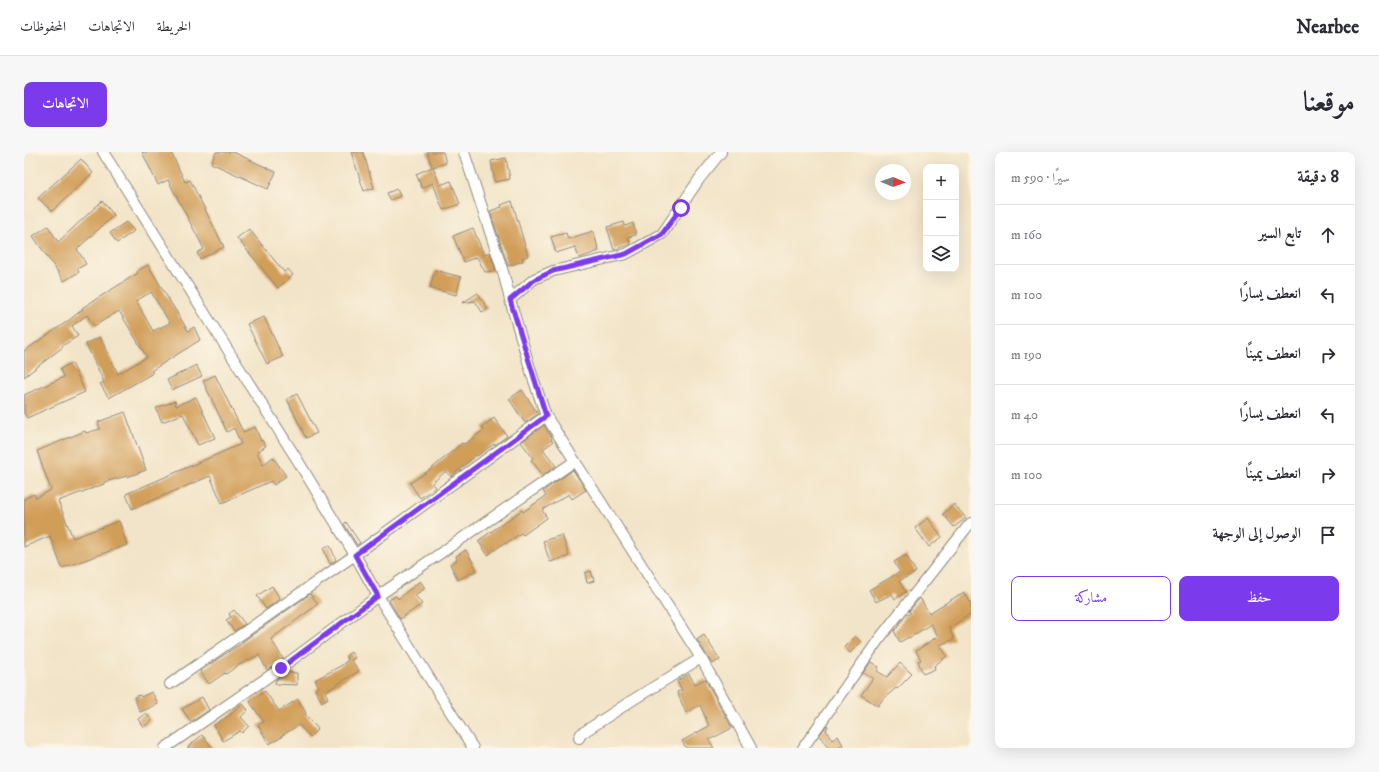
<!DOCTYPE html>
<html lang="ar">
<head>
<meta charset="utf-8">
<style>
  body { margin:0; font-family:"IM FELL DW Pica",Amiri,serif; background:#f7f7f7; color:#2b2b33; direction:rtl }
  .controls { position:absolute; right:12px; top:12px; display:grid; overflow:hidden; border-radius:8px; box-shadow:0 4px 16px #0002 }
  .controls button { width:36px; height:36px; display:grid; place-items:center; padding:0; border:0; border-bottom:1px solid #e1e1e2; background:#fff; color:#2b2b33; font:20px sans-serif }
  .compass { position:absolute; left:851px; top:12px; width:36px; height:36px; border-radius:50%; background:#fff; box-shadow:0 4px 16px #0002; rotate:92deg }
  .stop { position:absolute; width:12px; height:12px; margin:-9px; border:3px solid #7c3aed; border-radius:50%; background:#fff }
  .stop.end { background:#7c3aed; border-color:#fff; box-shadow:0 1px 4px #0008 }
  .list { margin:0; padding:0; list-style:none }
  h2 { display:flex; justify-content:space-between; align-items:center; height:52px; margin:0; padding:0 16px; font-size:17px }
  h2 small { font-size:13px; font-weight:400; color:#7c7c81 }
  .list li { display:grid; grid-template-columns:26px 1fr auto; gap:12px; align-items:center; box-sizing:border-box; height:60px; padding:0 16px; border-top:1px solid #e1e1e2 }
  .list b { display:block; font-size:15px; white-space:nowrap }
  .list em { font-size:13px; font-style:normal; color:#7c7c81 }
  .actions { display:flex; gap:8px; padding:12px 16px }
  .actions a { flex:1; padding:9px 0; border:1px solid #7c3aed; border-radius:8px; text-align:center; font-size:14px; color:#7c3aed }
  .actions .main { background:#7c3aed; color:#fff }
  .icon { flex:none; width:22px; height:22px; fill:none; stroke:currentColor; stroke-width:2; stroke-linecap:round; stroke-linejoin:round }
  .map { position:relative; flex:none; width:947px; height:596px; overflow:hidden; direction:ltr; border-radius:8px }
  header { display:flex; align-items:center; gap:24px; box-sizing:border-box; height:56px; padding:0 20px; background:#fff; border-bottom:1px solid #e1e1e2 }
  header strong { font-size:19px }
  nav { display:flex; gap:22px; margin-inline-start:auto; font-size:14px }
  .intro { display:flex; align-items:center; justify-content:space-between; box-sizing:border-box; height:96px; padding:0 24px }
  h1 { margin:0; font-size:28px }
  .button { padding:10px 18px; border-radius:8px; background:#7c3aed; color:#fff; font-size:14px; font-weight:700 }
  main { display:flex; gap:24px; padding:0 24px }
  aside { flex:1; background:#fff; border-radius:8px; box-shadow:0 4px 16px #0002 }
  .map>svg:first-child { display:block }
  .building { fill:#d19e59; fill-rule:evenodd }
  .lines { fill:none; stroke-linecap:round; stroke-linejoin:round }
  .street-casing { stroke:#8e887a; stroke-width:12 }
  .street { stroke:#fff; stroke-width:10 }
  .route { stroke:#7c3aed; stroke-width:5 }
</style>
</head>
<body>
<header>
<strong>Nearbee</strong>
<nav><a>الخريطة</a><a>الاتجاهات</a><a>المحفوظات</a></nav>
</header>
<div class="intro"><h1>موقعنا</h1><a class="button">الاتجاهات</a></div>
<main>
<aside>
<h2>8 دقيقة<small>سيرًا · 590 m</small></h2>
<ul class="list">
<li><svg class="icon" aria-label="ahead" viewBox="0 0 24 24"><path d="M12 20V5M6 11l6-6 6 6"/></svg><div><b>تابع السير</b></div><em>160 m</em></li>
<li><svg class="icon" aria-label="left" viewBox="0 0 24 24"><path d="M17 20v-9H6M10 6l-5 5 5 5"/></svg><div><b>انعطف يسارًا</b></div><em>100 m</em></li>
<li><svg class="icon" aria-label="right" viewBox="0 0 24 24"><path d="M7 20v-9h11M14 6l5 5-5 5"/></svg><div><b>انعطف يمينًا</b></div><em>190 m</em></li>
<li><svg class="icon" aria-label="left" viewBox="0 0 24 24"><path d="M17 20v-9H6M10 6l-5 5 5 5"/></svg><div><b>انعطف يسارًا</b></div><em>40 m</em></li>
<li><svg class="icon" aria-label="right" viewBox="0 0 24 24"><path d="M7 20v-9h11M14 6l5 5-5 5"/></svg><div><b>انعطف يمينًا</b></div><em>100 m</em></li>
<li><svg class="icon" aria-label="arrive" viewBox="0 0 24 24"><path d="M6 21V4h12l-3 4 3 4H6"/></svg><div><b>الوصول إلى الوجهة</b></div></li>
</ul>
<div class="actions"><a class="main">حفظ</a><a>مشاركة</a></div>
</aside>
<div class="map">
<svg width="947" height="596" viewBox="0 0 947 596">
  <rect width="100%" height="100%" fill="#fcf5e5"/>
  <filter id="ink" filterUnits="userSpaceOnUse"><feTurbulence type="fractalNoise" baseFrequency=".025" numOctaves="2"/><feDisplacementMap in="SourceGraphic" scale="8" xChannelSelector="R" yChannelSelector="G"/><feConvolveMatrix kernelMatrix="1 2 1 2 8 2 1 2 1" color-interpolation-filters="sRGB"/></filter>
  <filter id="wash" filterUnits="userSpaceOnUse"><feTurbulence type="fractalNoise" baseFrequency=".012" numOctaves="4" result="noise"/><feDisplacementMap in="SourceGraphic" scale="16" xChannelSelector="R" yChannelSelector="G"/><feGaussianBlur stdDeviation="0.9" result="paint"/><feColorMatrix in="noise" values="0 0 0 0 0 0 0 0 0 0 0 0 0 0 0 0 0 1.4 0 .05"/><feComposite in="paint" operator="in"/></filter>
  <g filter="url(#wash)">
    <rect width="100%" height="100%" fill="#f2e4c8"/>
    <g id="blocks">
      <path class="building" d="M118,0H147L161,30L166,28L200,95L176,107L173,101L180,97L144,28L134,33Z
        M192,0H209L252,20L244,37L187,11Z
        M327,0H339L350,36L340,39Z
        M403,0H419L422,11L409,15L416,33L427,29L436,52L419,58L409,31L398,36L392,22L408,15Z
        M482,6L486,27L471,30L467,9Z
        M57,7L69,21L28,59L14,46Z
        M373,37L376,44L366,48L363,41Z
        M78,49L90,63L53,97L62,112L53,117L55,120L40,129L9,84L24,74L34,90Z
        M488,49L504,104L498,106L499,109L484,114L466,59L478,55L477,53Z
        M102,70L110,79L93,91L86,81Z
        M600,70L601,74L609,71L612,83L604,85L606,92L590,98L583,75Z
        M449,76L460,103L466,100L472,119L461,120L453,105L440,110L429,84Z
        M225,77L260,120L264,117L269,123L254,136L213,86Z
        M569,79L575,99L555,106L551,95L532,101L527,85L542,81L544,87Z
        M124,113L164,179L170,175L176,188L127,219L129,221L85,246L76,232L80,230L62,192L76,185L94,222L123,205L95,159L70,174L63,163L48,174L54,184L38,194L39,195L0,225V199L44,169L59,157L58,156L114,121L113,119ZM127,140L146,171L129,179L112,149Z
        M411,118L437,125L432,143L406,136Z
        M454,141L464,157L458,160L451,149L438,151Z
        M240,165L259,205L243,212L223,172Z
        M48,211L61,240L3,266L0,261V243L40,225L36,217Z
        M172,213L178,224L148,238L143,228Z
        M191,223L219,280L231,275L237,289L238,288L242,294L233,300L239,313L249,305L262,324L250,333L247,329L198,351L186,324L108,357L102,342L217,292L210,276L203,280L179,229Z
        M498,238L514,262L501,271L485,247Z
        M273,242L293,281L282,286L263,247Z
        M172,245L191,286L174,293L159,262L138,270L132,256L151,249L152,254Z
        M101,260L122,318L103,325V324L80,330V332L34,349L49,386L95,369L103,393L38,416L26,384L0,395V347L10,342L12,346L27,338L13,299L61,279L62,281L76,277L74,270Z
        M470,266L483,284L471,293L470,292L453,304L452,303L427,325L422,319L408,331L412,335L396,346L386,331L406,318L438,291L439,292L442,291L460,278L458,275Z
        M520,273L528,286L527,287L529,290L519,297L532,314L519,323L507,308L509,306L497,290Z
        M549,318L562,338L548,347L545,342L518,358L523,366L499,383L497,381L481,392L480,391L464,403L454,389L498,358L499,360L522,344L519,339Z
        M930,352L942,366L930,375L919,362Z
        M904,366L918,385L905,395L891,376Z
        M322,370L336,391L333,393L320,372Z
        M538,383L545,404L526,410L519,389Z
        M306,393L312,408L306,412L299,396Z
        M442,398L453,418L434,428L426,412L433,408L432,404Z
        M882,403L892,420L875,429L882,440L871,447L868,442L852,450L845,438L876,420L870,410Z
        M567,419L570,429L563,431L561,421Z
        M396,429L401,436L391,443L398,452L376,467L365,448L372,444L374,447Z
        M248,434L256,447L242,457L233,444Z
        M940,440L947,452V462L925,476L930,487L916,493L923,504L910,514L911,517L899,522L894,509L897,508L892,499L914,484L907,472L885,486V485L876,490L870,479L876,473L875,472L882,464L887,461L885,459L896,446L905,461Z
        M286,442L294,452L247,487L259,507L243,518L235,503L213,514L202,522L201,521L185,532L176,519L210,496L219,491L218,490Z
        M210,458L221,472L210,479L202,468L207,465L205,462Z
        M680,483L696,508L688,512L673,488Z
        M831,484L837,490L826,501L820,495Z
        M327,500L331,506L327,508L335,519L301,540L304,546L298,550L291,538L295,535L291,528L318,513L324,508L322,504Z
        M847,510L855,515L853,519L863,525L876,511L888,522L873,537L872,536L858,548L854,554L837,543L849,526L839,521Z
        M262,520L273,521V533L251,532L252,528Z
        M665,522L671,532L681,527L708,576L685,588L690,596H662L658,589L685,574L676,553L662,561L653,540L658,538L653,529Z
        M241,539L255,559L274,547L282,561L281,562L294,577L286,585L275,573L257,584L258,585L245,592L234,573L240,570L226,550Z
        M128,540L134,552L116,560L110,545L116,543L117,545Z
        M178,545L185,558L167,570L158,557Z
        M219,552L224,558L217,565L225,574L218,581L216,579L199,589L190,573L206,563Z
        M122,561L128,569L119,575L114,567Z
        M803,573L804,574L802,578L808,588L814,584L819,593L814,596H804L798,586L795,584Z
        M178,583L189,596H163Z"/>
    </g>
  </g>
  <g filter="url(#ink)">
    <use href="#blocks" fill-opacity="0" stroke="#8e887a" stroke-width="1"/>
    <g class="lines">
      <g class="street-casing">
        <path id="street" d="M79,0L274,309L331,403L354,444L449,596
          M440,0L480,123L486,148
          M697,0L676,26L638,82L602,102L529,119L510,127L486,148L508,223L522,264L677,506L727,596
          M146,532L328,405L522,264
          M555,586L557,582L607,549L677,506
          M141,596L257,516L354,444L551,309
          M779,596L855,487L944,374L947,371"/>
      </g>
      <use href="#street" class="street"/>
    </g>
  </g>
  <g class="lines" filter="url(#ink)">
    <path class="route" d="M257,516L354,444L331,403L522,264L486,148L510,128L529,119L602,102L638,82L657,56"/>
  </g>
</svg>
<div class="controls">
<button>+</button>
<button>−</button>
<button><svg class="icon" aria-label="layers" viewBox="0 0 24 24"><path d="M12 4l9 5-9 5-9-5zM3 14l9 5 9-5"/></svg></button>
</div>
<svg class="compass" viewBox="-18 -18 36 36"><path d="M0-13l5 13h-10z" fill="#e53935"/><path d="M0 13l5-13h-10z" fill="#7c7c81"/></svg>
<div class="stop" style="left:657px;top:56px"></div>
<div class="stop end" style="left:257px;top:516px"></div>
</div>
</main>
</body>
</html>
